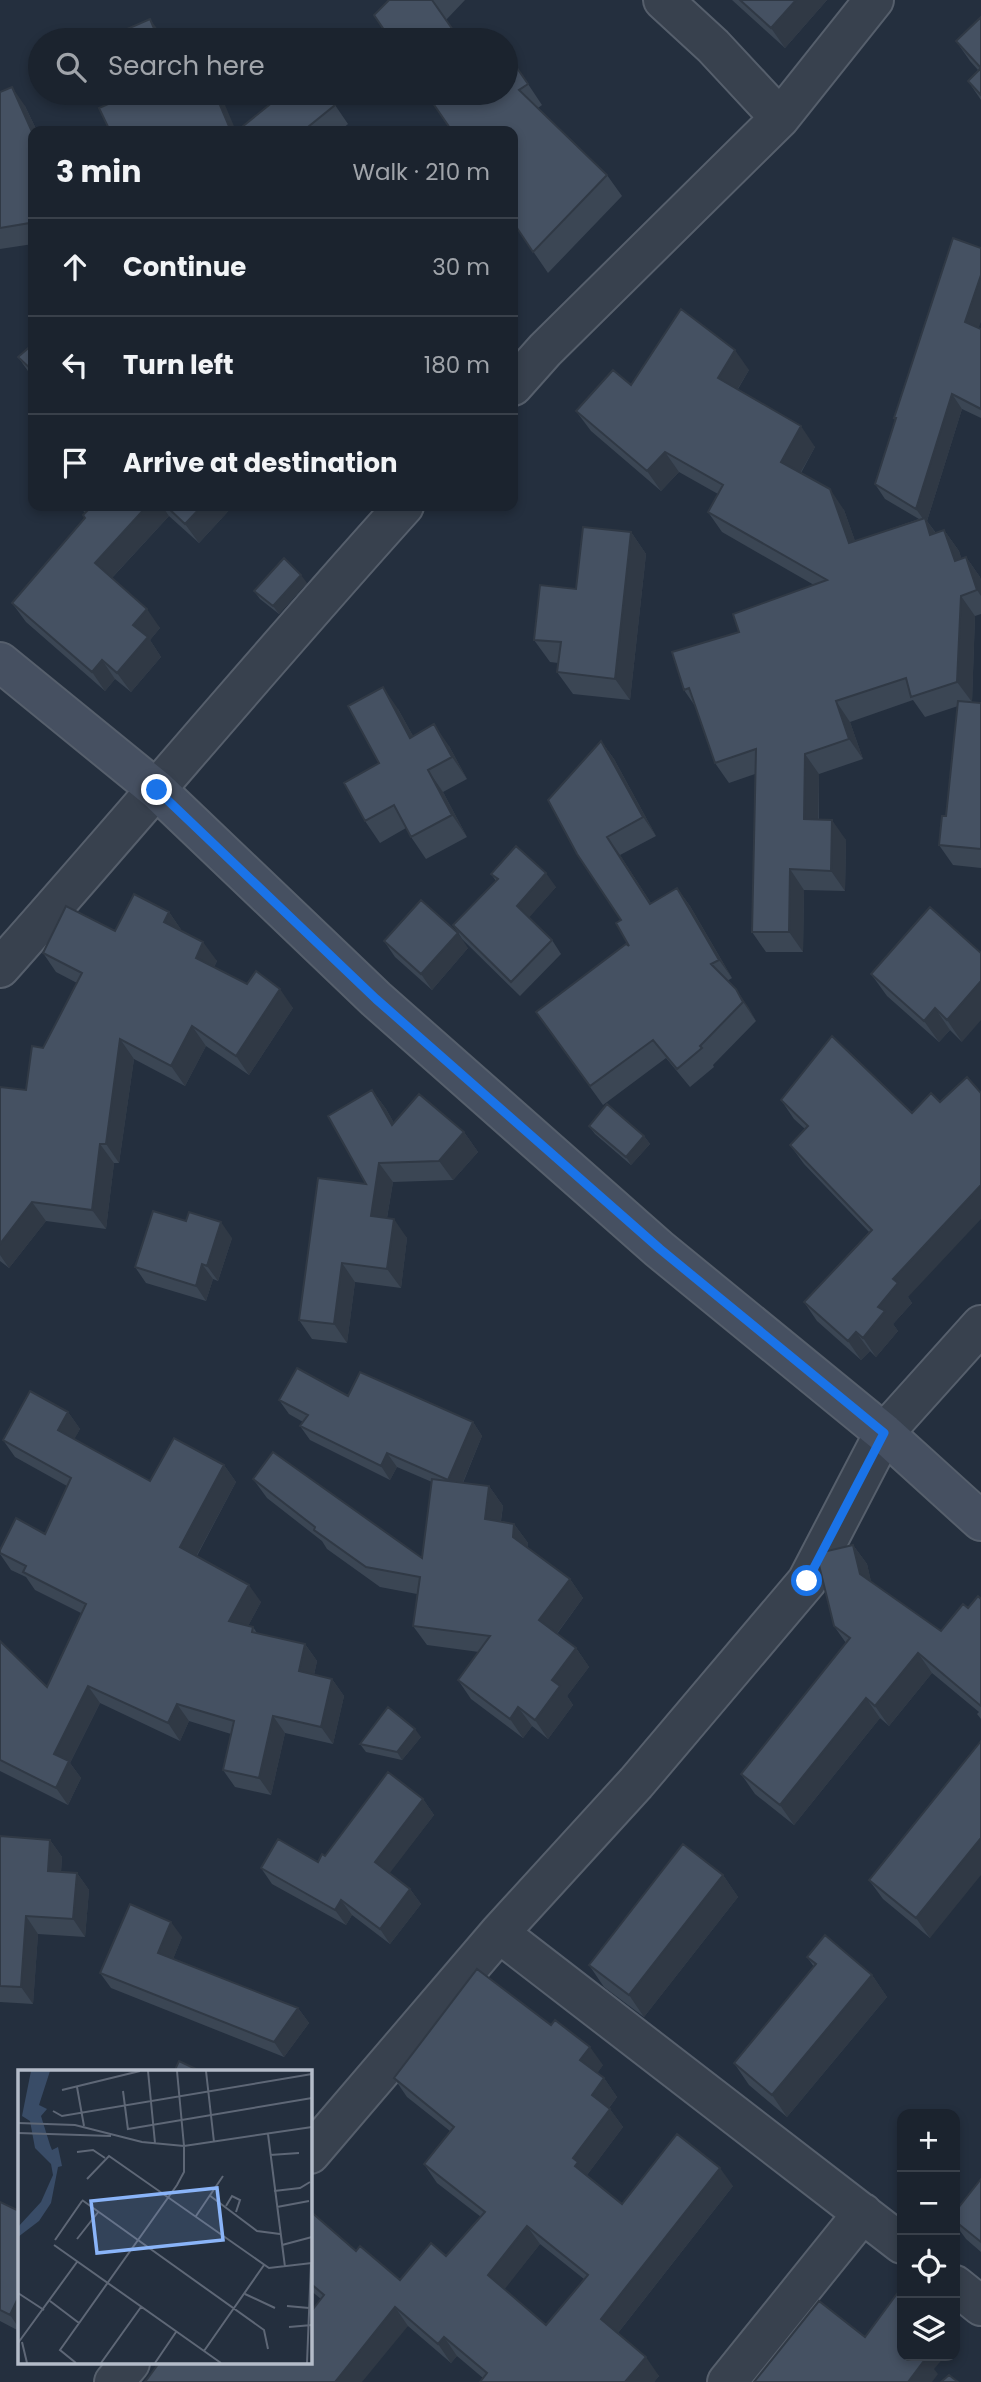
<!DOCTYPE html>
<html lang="en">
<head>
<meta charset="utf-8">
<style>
  body { margin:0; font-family:Poppins,sans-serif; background:#282f3a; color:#f1f3f6 }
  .controls { position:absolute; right:21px; bottom:21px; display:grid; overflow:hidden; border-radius:14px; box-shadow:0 4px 10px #0003 }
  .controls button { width:63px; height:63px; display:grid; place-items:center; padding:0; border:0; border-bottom:2px solid #39404a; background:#1b232e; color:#f1f3f6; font:35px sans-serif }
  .stop { position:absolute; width:21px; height:21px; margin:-16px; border:5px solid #1a73e8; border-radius:50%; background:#fff }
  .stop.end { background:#1a73e8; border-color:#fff; box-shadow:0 2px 7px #0008 }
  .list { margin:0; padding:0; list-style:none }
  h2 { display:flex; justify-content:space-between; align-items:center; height:91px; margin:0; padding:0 28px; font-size:30px }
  h2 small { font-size:23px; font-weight:400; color:#a0a4aa }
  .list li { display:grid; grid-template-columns:46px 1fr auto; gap:21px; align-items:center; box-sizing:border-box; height:98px; padding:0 28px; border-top:2px solid #39404a }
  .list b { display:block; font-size:26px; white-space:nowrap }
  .list em { font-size:23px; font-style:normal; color:#a0a4aa }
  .icon { flex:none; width:38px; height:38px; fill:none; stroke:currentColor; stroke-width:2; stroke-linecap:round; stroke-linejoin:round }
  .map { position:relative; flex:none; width:981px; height:2382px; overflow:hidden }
  .search { position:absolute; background:#1b232e; box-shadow:0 4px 10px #0003; left:28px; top:28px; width:490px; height:77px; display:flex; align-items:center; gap:18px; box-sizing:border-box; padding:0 24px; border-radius:38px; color:#a0a4aa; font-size:26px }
  .panel { position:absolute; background:#1b232e; box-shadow:0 4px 10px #0003; left:28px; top:126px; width:490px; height:385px; border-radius:14px }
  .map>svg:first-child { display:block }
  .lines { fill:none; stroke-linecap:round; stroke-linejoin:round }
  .street-casing { stroke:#565f6c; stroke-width:42 }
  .secondary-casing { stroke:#565f6c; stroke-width:42 }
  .street { stroke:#38414e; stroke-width:38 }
  .secondary { stroke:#465061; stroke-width:38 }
  .wall { fill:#3b4654; fill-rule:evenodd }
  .shaded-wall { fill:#303945 }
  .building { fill:#455162; stroke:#303945; stroke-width:2; fill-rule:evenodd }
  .route { stroke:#1a73e8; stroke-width:9 }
  .inset-road { fill:none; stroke:#5e6776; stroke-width:2 }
  .view { fill:#8ab4f8; fill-opacity:0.15; stroke:#8ab4f8; stroke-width:3.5 }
  .inset-edge { fill:none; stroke:#b4bcc9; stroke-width:3.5 }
</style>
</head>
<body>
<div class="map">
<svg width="981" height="2382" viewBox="0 0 981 2382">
  <rect width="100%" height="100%" fill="#242f3e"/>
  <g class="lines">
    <g class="street-casing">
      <path id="street" d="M663,0L713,46L780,118
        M513,386L545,350L780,118L874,0
        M0,968C136,815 267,658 404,506
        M499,1933L902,2244
        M310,2154L499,1933L636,1783L807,1581L884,1433L981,1325
        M955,2285L981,2306
        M114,2382L130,2363
        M727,2382L863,2213"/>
    </g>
    <g class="secondary-casing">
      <path id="secondary" d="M0,662L157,790L376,999L659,1249L884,1433L981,1521"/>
    </g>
    <use href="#street" class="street"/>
    <use href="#secondary" class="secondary"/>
  </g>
  <path class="wall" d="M389,0H465L446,20Z
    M732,0H827L785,48Z
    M981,17V100L968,81L978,70L970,61L956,41Z
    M506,51L542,105L538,108L607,175L622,196L548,273L513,222Z
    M0,92L25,106L37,131H33V244L0,249Z
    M335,105L348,124L340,131H237Z
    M981,248V321L978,328L981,329V418L962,409L927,521L936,533L944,530L959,551L961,558L966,557L980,577L981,581V614L975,616L972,702L981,703V868L953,865L939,845L946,816L958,706L925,717L913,700L850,722L863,759L819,774V819L846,840L845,891L804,890L803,952H766L752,932L755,774L729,783L715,763L695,706L684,690L739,632L814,585L722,532L708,512L718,494L679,472L661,491L591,431L576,411L631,385L749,370L738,389L815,447L801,473L844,510L855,541L919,519L885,499L875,484L895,420L894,418Z
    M33,344V378L18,357Z
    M79,506H233L199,543L169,516L112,578L160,628L150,640L161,657L131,692L115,679L105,691L26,622L12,603L85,518L83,515L85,513Z
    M631,532L646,554L630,700L573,694L557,672L558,663L550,662L534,640L576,589Z
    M307,583L279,614L260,599L254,591Z
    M398,709L413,736L449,746L467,779L443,792L467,837L426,859L411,837L406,828L380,843L365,821L379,763Z
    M601,741L614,759L656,836L620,855L651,903L677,888L690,906L732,978L727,981L736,989L756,1021L713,1065L714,1067L690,1087L666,1058L603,1105L536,1012L629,946L621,920L577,854Z
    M491,874L556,887L529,917L552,940L561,954L520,996L462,939L453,925L496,881Z
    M930,907L962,1042L950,1030L939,1042L887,996L871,974Z
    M169,912L182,931L217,961L214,967L293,1008L249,1075L206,1046L185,1086L134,1059L119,1163H114L106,1229L46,1221L9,1268L0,1261V1087L26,1090L43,1048L77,983L56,972L43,953L115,931Z
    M384,941L468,948L432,990L395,957Z
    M832,1036L908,1297L912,1303L893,1324L898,1331L876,1357L870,1351L861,1360L817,1321L804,1302L869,1232L804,1164L790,1145L805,1129L794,1119L781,1100Z
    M372,1090L386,1109L394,1123L464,1132L478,1152L453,1180L393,1182L387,1218L407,1238L401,1288L355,1282L347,1343L312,1339L299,1320L366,1184Z
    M589,1126L644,1136L650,1144L631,1165L595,1134Z
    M232,1238L218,1281L213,1279L206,1301L146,1283L135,1267Z
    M348,1396L473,1422L482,1436L463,1483L489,1486L503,1506L501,1521L514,1524L528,1543L527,1548L570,1579L583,1598L557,1634L576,1648L589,1667L567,1696L573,1705L548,1739L532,1726L523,1738L471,1699L458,1680L479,1652L427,1645L413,1626L417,1594L380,1587L327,1549L322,1541L267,1498L253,1479L422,1558L432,1482L397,1467L390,1480L310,1440L300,1426L303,1422L289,1414L279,1400Z
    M68,1412L80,1429L74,1439L150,1481L224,1465L236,1482L197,1556L261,1602L248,1626L253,1627L257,1633L305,1644L317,1661L314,1675L332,1679L344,1696L333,1744L285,1733L271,1795L235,1787L223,1770L231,1734L189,1721L180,1741L100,1703L70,1763L81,1778L68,1805L0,1771V1641L47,1687L81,1613L35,1590L26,1577L11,1570L0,1554V1550L45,1534L67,1486L15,1457L3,1440Z
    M853,1545L867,1564L871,1582L941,1631L968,1608L981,1599V1719L977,1714L979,1712L932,1673L889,1726L880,1718L794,1825L755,1794L741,1774L846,1643L834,1626Z
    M421,1737L402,1760L366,1752L360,1744Z
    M981,1741L930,1938L883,1899L869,1880Z
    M423,1799L434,1815L389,1873L410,1889L421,1904L390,1944L352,1915L346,1925L272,1884L261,1868L318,1862L325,1856Z
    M0,1836L50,1840L62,1857L61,1872L77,1873L89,1890L85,1937L38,1934L33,2004L0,2002Z
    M723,1875L738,1897L644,2017L604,1987L589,1965Z
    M182,1937L173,1959L298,2008L309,2023L284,2057L111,1988L100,1973Z
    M807,1957L872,1975L887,1997L787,2117L749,2085L734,2063L814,1967Z
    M603,2065L597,2073L604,2078L617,2097L609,2108L623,2127L587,2175L589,2177L622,2204L733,2186L618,2333L659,2376L654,2382H480L483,2378L457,2356L451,2363L408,2326L310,2363L321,2299L310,2290V2211L356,2251L400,2280L446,2256L481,2217L437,2183L424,2164L450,2131L407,2097L394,2078ZM540,2244L584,2279L546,2325L504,2289Z
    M981,2179V2252L966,2239L955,2224V2212Z
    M0,2202L19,2211V2331L0,2321Z"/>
  <path class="shaded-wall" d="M796,0H827L785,48L771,28Z
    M150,19L164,38L165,40H159Z
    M12,87L25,106L37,131H33V134Z
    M215,93H220L236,131H231Z
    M981,275V321L976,337L965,322Z
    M735,350L749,370L732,398L718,378Z
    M952,394L962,409L927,521L939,538L930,535L926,523L916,509Z
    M801,426L815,447L795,482L781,462Z
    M665,452L679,472L661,491L647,471Z
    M830,489L844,510L863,563L849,543Z
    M147,506H162L169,516L108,582L95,563Z
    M202,506H233L199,543L185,524Z
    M944,530L959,551L969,581L955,561Z
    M631,532L646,554L630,700L615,679Z
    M966,557L980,577L981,581V596L977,590Z
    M301,575L307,583L279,614L273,606Z
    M961,596L975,616L972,702L957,682Z
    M147,609L160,628L150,640L161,657L131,692L117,673L133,625Z
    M102,660L115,679L105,691L92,672Z
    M383,687L398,709L426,759L410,738Z
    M836,701L850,722L863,759L849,739Z
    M434,724L449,746L467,779L452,757Z
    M601,741L614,759L656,836L643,817Z
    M805,754L819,774L818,839L804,819Z
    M428,770L443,792L467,837L452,815Z
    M832,820L846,840L845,891L831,871Z
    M607,837L620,855L663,922L650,904Z
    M790,869L804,890L803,952L789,932Z
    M546,873L556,887L527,920L517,906Z
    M677,888L690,906L732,978L719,960Z
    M169,912L182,931L164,922Z
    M458,933L468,948L432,990L421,974Z
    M203,942L217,961L209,977L196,958Z
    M981,981V1020L962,1042L947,1020Z
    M280,989L293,1008L249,1075L236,1056Z
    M736,989L749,1008L756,1021L743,1002Z
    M935,1008L950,1030L939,1042L924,1021Z
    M192,1026L206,1046L185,1086L171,1066Z
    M120,1039L134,1059L119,1163L106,1144Z
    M372,1090L386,1109L406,1144L392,1125Z
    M464,1132L478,1152L453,1180L439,1161Z
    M644,1136L650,1144L631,1165L626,1157Z
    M100,1144L114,1163L106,1229L92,1210Z
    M379,1163L393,1182L384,1235L371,1216Z
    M981,1185V1219L908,1297L912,1303L893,1324L898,1331L876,1357L863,1338L893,1279Z
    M32,1202L46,1221L9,1268L0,1255V1244Z
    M394,1219L407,1238L401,1288L387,1269Z
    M221,1222L232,1238L218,1281L207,1266Z
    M342,1263L355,1282L347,1343L334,1324Z
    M202,1264L213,1279L206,1301L196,1286Z
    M856,1332L870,1351L861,1360L848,1341Z
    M68,1412L80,1429L70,1447L58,1430Z
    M473,1422L482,1436L458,1494L448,1480Z
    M387,1453L397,1467L390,1480L381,1466Z
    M224,1465L236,1482L192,1564L180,1547Z
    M489,1486L503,1506L498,1538L485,1519Z
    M514,1524L528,1543L526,1556L513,1537Z
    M853,1545L867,1564L874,1594L860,1574Z
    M570,1579L583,1598L552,1640L539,1620Z
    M249,1585L261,1602L241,1639L229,1621Z
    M305,1644L317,1661L311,1688L299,1671Z
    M576,1648L589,1667L567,1696L573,1705L548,1739L535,1720L552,1680Z
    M918,1653L932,1673L889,1726L875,1706Z
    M332,1679L344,1696L333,1744L321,1727Z
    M88,1686L100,1703L70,1763L81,1778L68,1805L56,1788L54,1754Z
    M866,1698L880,1718L794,1825L780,1805Z
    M177,1704L189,1721L180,1741L168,1723Z
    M518,1707L532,1726L523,1738L510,1719Z
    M273,1716L285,1733L271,1795L259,1778Z
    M415,1729L421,1737L402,1760L397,1752Z
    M423,1799L434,1815L386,1878L375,1862Z
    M981,1838V1875L930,1938L916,1918Z
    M50,1840L62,1857L60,1888L48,1871Z
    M77,1873L89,1890L85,1937L73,1919Z
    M723,1875L738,1897L644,2017L629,1995Z
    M410,1889L421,1904L390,1944L380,1929Z
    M341,1900L352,1915L346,1925L335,1910Z
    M26,1916L38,1934L33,2004L21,1987Z
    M171,1922L182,1937L169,1969L158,1953Z
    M872,1975L887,1997L787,2117L772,2095Z
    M298,2008L309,2023L284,2057L274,2042Z
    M590,2047L603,2065L593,2079L580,2060Z
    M604,2078L617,2097L605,2113L592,2095Z
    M610,2109L623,2127L587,2175L591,2181L575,2166L573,2158Z
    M720,2168L733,2186L614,2338L601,2319Z
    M527,2226L540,2244L501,2294L488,2275Z
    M19,2296V2328L10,2315Z
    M395,2307L408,2326L362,2382H335Z
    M444,2337L457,2356L451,2363L438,2344Z
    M923,2356H945L934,2369L938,2374L932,2382H908Z
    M646,2357L659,2376L654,2382H625Z"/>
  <path class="building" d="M389,0H432L460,40H391L374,15Z
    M740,0H796L771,28Z
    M981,17V95L968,81L981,68L956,41Z
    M150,19L159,40H102Z
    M187,31L191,40H167Z
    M495,36L498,40H489Z
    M506,52L528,84L519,90L607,175L533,252L513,222V131H452L426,93H506Z
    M12,87L33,134V238L30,223L0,228V92Z
    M122,93H215L231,131H110L99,108L124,97Z
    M284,93H325L335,105L303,131H237Z
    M953,238L981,248V275L965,322L981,329V409L952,394L916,509L875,484L896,418H894Z
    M681,309L735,350L718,378L801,426L781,462L830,489L849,543L925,518L930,535L944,530L955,561L966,557L977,590L961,596L957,682L911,697L906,678L836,701L849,739L805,754L804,819L832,820L831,871L790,869L789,932H752L756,749L715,763L689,688L684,690L672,652L739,632L733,614L827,580L708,512L723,485L665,452L647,471L576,411L613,370L631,385Z
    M33,344V371L18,357Z
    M84,506H147L95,563L147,609L133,625L148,637L117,673L102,660L92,672L12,603L85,518L83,515L88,510Z
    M166,506H202L185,524Z
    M583,527L631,532L615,679L557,672L561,642L534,640L540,585L576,589Z
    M284,558L301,575L273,606L254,591Z
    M383,687L410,738L434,724L452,757L428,770L452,815L411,837L394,805L365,821L344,783L379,763L348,706Z
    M958,701L981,703V849L939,845L942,816H946Z
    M601,741L643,817L607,837L650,904L677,888L719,960L711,964L736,989L743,1002L700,1046L702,1048L677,1069L653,1040L590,1086L536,1012L626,944L629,946L616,923L621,920L577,854L548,800Z
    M516,846L546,873L517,906L552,940L511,982L453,925L498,879L491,874Z
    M134,894L169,912L164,922L203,942L196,958L247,984L256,971L280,989L236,1056L192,1026L171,1066L120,1039L106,1144H100L92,1210L32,1202L0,1244V1087L26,1090L32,1046L43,1048L82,973L43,953L66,906L115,931Z
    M421,900L458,933L421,974L384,941Z
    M930,907L981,953V981L947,1020L935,1008L924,1021L871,974Z
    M832,1036L912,1113L931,1093L940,1102L967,1077L981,1093V1185L893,1279L898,1283L878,1307L885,1311L863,1338L856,1332L848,1341L804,1302L872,1230L790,1145L808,1126L781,1100Z
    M372,1090L392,1125L419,1094L464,1132L439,1161L379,1163L371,1216L394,1219L387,1269L342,1263L334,1324L299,1320L318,1178L366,1184L328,1116Z
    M607,1104L644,1136L626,1157L589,1126Z
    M153,1211L186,1221L189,1212L221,1222L207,1266L202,1264L196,1286L135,1267Z
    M297,1368L348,1396L360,1372L473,1422L448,1480L387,1453L381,1466L300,1426L308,1415L279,1400Z
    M30,1391L68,1412L58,1430L150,1481L174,1438L224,1465L180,1547L249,1585L229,1621L253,1627L252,1632L305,1644L299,1671L332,1679L321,1727L273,1716L259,1778L223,1770L234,1721L177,1704L168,1723L88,1686L54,1754L69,1761L56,1788L0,1760V1641L47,1687L86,1604L23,1572L26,1566L0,1553V1550L16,1518L45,1534L71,1478L3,1440Z
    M273,1452L422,1558L432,1479L489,1486L485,1519L514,1524L513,1537L570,1579L539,1620L576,1648L552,1680L560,1686L535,1720L518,1707L510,1719L458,1680L490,1636L413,1626L420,1577L366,1567L314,1530L315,1527L253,1479Z
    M853,1545L860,1574L941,1631L963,1604L968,1608L978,1596L981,1599V1706L918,1653L875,1706L866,1698L780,1805L741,1774L850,1638L834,1626L818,1561L823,1552Z
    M388,1707L415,1729L397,1752L360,1744Z
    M981,1741V1838L916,1918L869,1880Z
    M388,1772L423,1799L375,1862L410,1889L380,1929L341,1900L335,1910L261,1868L278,1839L318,1862L322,1854L325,1856Z
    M0,1836L50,1840L48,1871L77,1873L73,1919L26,1916L21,1987L0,1986Z
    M683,1844L723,1875L629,1995L589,1965Z
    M130,1904L171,1922L158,1953L298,2008L274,2042L100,1973Z
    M825,1935L872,1975L772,2095L734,2063L816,1964L807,1957Z
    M477,1969L551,2025L555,2020L590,2047L580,2060L604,2078L592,2095L610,2109L573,2158L578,2162L575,2166L622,2204L677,2134L720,2168L601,2319L646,2357L625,2382H480L487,2373L444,2337L438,2344L395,2307L335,2382H145L159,2363H310V2313L324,2295L310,2283V2211L356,2251L360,2246L400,2280L431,2243L446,2256L485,2212L424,2164L454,2127L394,2078ZM527,2226L588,2275L546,2325L488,2275Z
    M179,2061L202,2072H174Z
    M981,2179V2242L955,2221V2212Z
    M0,2202L19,2211V2296L10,2315L0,2310Z
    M899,2291L902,2293V2356H924L926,2358L908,2382H754L819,2301L865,2337Z
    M949,2375L958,2382H941Z"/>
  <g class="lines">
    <path class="route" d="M157,790L376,999L660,1249L884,1433L807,1581"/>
  </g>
  <g transform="translate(18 2070)">
    <rect width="294" height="294" fill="#242f3e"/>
    <path d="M13,1H32L21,35L29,39L23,46L32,75L34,80L40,77L44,96L40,97L33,133L21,151L0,167V157L23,132L35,105L33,94L17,78L12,51L4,46Z" fill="#394c67"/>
    <path class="inset-road" d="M130,1L137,73M159,1L166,76M188,1L196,72M59,17L66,56M44,20L122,1M105,21L110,60M35,41L44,46L294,4M0,53L57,55L124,72L166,76L294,57M110,59L294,28M0,63L93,66M250,64L267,197M59,82L75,80L87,88M252,85L281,83M69,109L91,86L251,198L294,193M256,121L282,118L292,112M191,125L239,161L262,164M64,130L246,260L250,279M208,136L214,126L222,130L218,142M259,137L291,131M178,146L205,106M59,169L81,141M37,170L64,131M36,175L203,293M264,175L294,167M0,223L26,240M227,224L257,238M32,231L61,253M269,236L291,238M271,257L294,255M4,272L9,293M0,273L59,192M186,281L246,195M58,293L42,280L159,115L166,102V76M83,293L123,237M137,293L158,262M289,293L293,193"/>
    <path class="view" d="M199,118L205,170L79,183L73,131Z"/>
    <rect width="294" height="294" class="inset-edge"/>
  </g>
</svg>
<div class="controls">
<button>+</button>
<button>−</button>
<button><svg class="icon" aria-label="locate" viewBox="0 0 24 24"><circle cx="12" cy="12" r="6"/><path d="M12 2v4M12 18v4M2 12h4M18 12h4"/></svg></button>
<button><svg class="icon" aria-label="layers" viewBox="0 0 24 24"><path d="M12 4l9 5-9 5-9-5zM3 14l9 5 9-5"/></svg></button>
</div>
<div class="stop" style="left:807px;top:1581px"></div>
<div class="stop end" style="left:157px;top:790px"></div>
<div class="search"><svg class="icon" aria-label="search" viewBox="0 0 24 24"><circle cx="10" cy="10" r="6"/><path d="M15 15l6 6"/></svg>Search here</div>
<section class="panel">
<h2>3 min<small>Walk · 210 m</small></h2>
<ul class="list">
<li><svg class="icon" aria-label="ahead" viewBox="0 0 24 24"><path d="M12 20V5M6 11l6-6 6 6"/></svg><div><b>Continue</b></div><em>30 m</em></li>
<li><svg class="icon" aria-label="left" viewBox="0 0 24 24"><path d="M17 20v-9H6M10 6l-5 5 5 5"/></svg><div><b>Turn left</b></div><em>180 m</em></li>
<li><svg class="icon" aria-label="arrive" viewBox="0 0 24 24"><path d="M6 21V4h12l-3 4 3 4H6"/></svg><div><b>Arrive at destination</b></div></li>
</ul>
</section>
</div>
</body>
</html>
